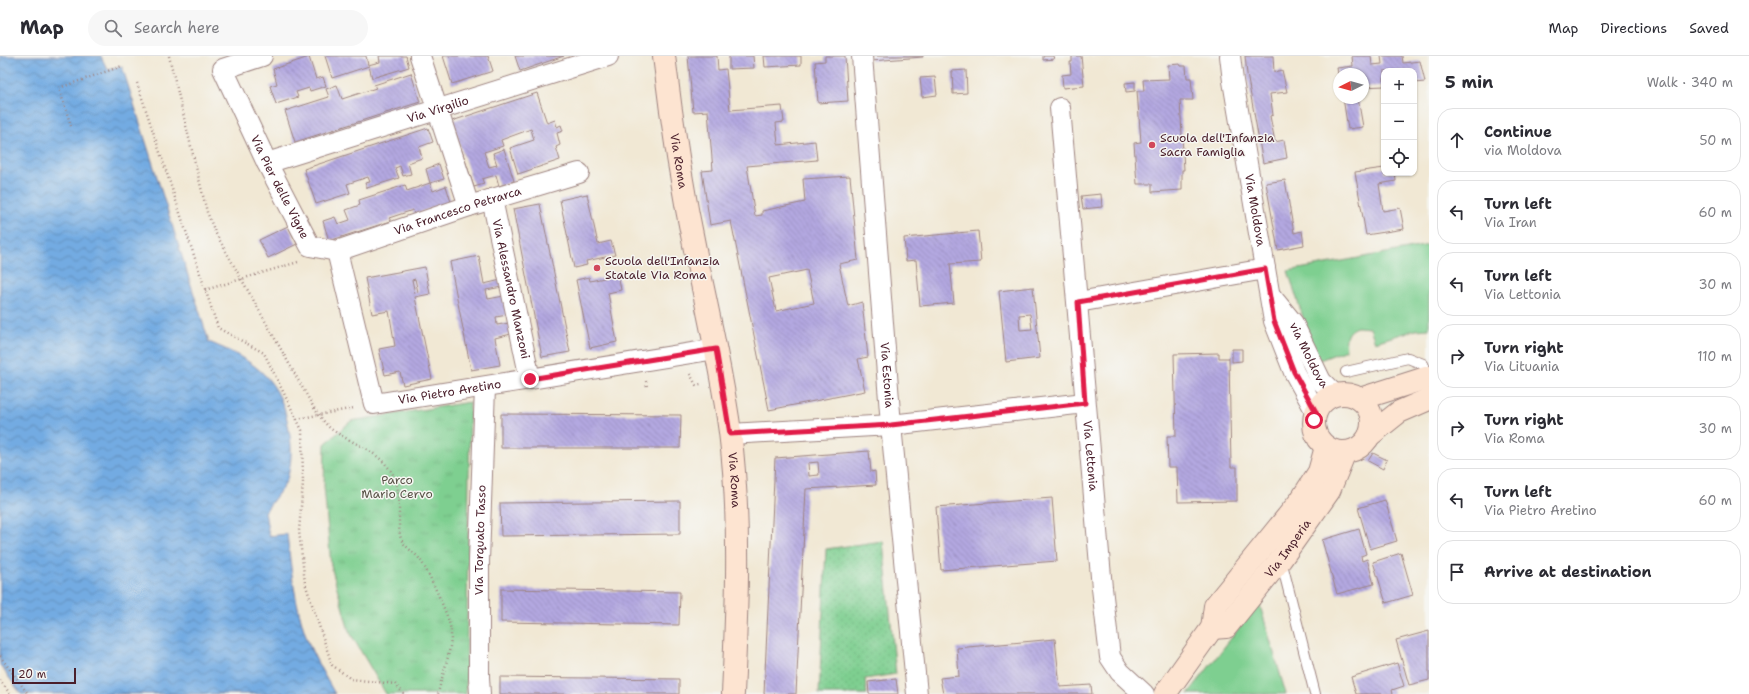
<!DOCTYPE html>
<html lang="en">
<head>
<meta charset="utf-8">
<style>
  body { margin:0; font-family:"Shantell Sans",sans-serif; background:#f7f7f7; color:#2b2b33 }
  .controls { position:absolute; right:12px; top:12px; display:grid; overflow:hidden; border-radius:8px; box-shadow:0 1px 3px #0004 }
  .controls button { width:36px; height:36px; display:grid; place-items:center; padding:0; border:0; border-bottom:1px solid #e1e1e2; background:#fff; color:#2b2b33; font:20px sans-serif }
  .compass { position:absolute; left:1333px; top:12px; width:36px; height:36px; border-radius:50%; background:#fff; box-shadow:0 1px 3px #0004; rotate:264deg }
  .scale { position:absolute; left:12px; bottom:10px; width:64px; box-sizing:border-box; padding-left:4px; border:2px solid #4a1f2b; border-top:0; font-size:11px; line-height:14px; white-space:nowrap; color:#4a1f2b; -webkit-text-stroke:3px #f6f6f2; paint-order:stroke }
  .stop { position:absolute; width:12px; height:12px; margin:-9px; border:3px solid #e11d48; border-radius:50%; background:#fff }
  .stop.end { background:#e11d48; border-color:#fff; box-shadow:0 1px 4px #0008 }
  .list { margin:0; padding:0; list-style:none }
  h2 { display:flex; justify-content:space-between; align-items:center; height:52px; margin:0; padding:0 16px; font-size:17px }
  h2 small { font-size:13px; font-weight:400; color:#7c7c81 }
  .list li { display:grid; grid-template-columns:26px 1fr auto; gap:12px; align-items:center; box-sizing:border-box; height:64px; margin:0 8px 8px; padding:0 8px; border:1px solid #e1e1e2; border-radius:16px }
  .list b { display:block; font-size:15px; white-space:nowrap }
  .list p { margin:0; font-size:13px; white-space:nowrap; color:#7c7c81 }
  .list em { font-size:13px; font-style:normal; color:#7c7c81 }
  .icon { flex:none; width:22px; height:22px; fill:none; stroke:currentColor; stroke-width:2; stroke-linecap:round; stroke-linejoin:round }
  .map { position:relative; flex:none; width:1429px; height:638px; overflow:hidden }
  header { display:flex; align-items:center; gap:24px; box-sizing:border-box; height:56px; padding:0 20px; background:#fff; border-bottom:1px solid #e1e1e2 }
  header strong { font-size:19px }
  nav { display:flex; gap:22px; margin-inline-start:auto; font-size:14px }
  .search { width:280px; height:36px; background:#f7f7f7; display:flex; align-items:center; gap:10px; box-sizing:border-box; padding:0 14px; border-radius:22px; color:#7c7c81; font-size:15px }
  main { display:flex }
  aside { flex:1; background:#fff }
  .map>svg:first-child { display:block }
  .grass { fill:url(#grass-tufts); stroke:#64775e }
  .garden { fill:url(#garden-dots); stroke:#64775e }
  .pitch { fill:#7ecf90; stroke:#64775e }
  .water { fill:url(#water-waves); stroke:#5e6586 }
  .building { fill:url(#building-back-hatch); fill-rule:evenodd }
  .lines { fill:none; stroke-linecap:round; stroke-linejoin:round }
  .lane-casing { stroke:#9e8480; stroke-width:12 }
  .street-casing { stroke:#9e8480; stroke-width:22 }
  .secondary-casing { stroke:#9e8480; stroke-width:24 }
  .path { stroke:#9e8480; stroke-width:2.5; stroke-dasharray:1 3; stroke-linecap:butt }
  .lane { stroke:#fff; stroke-width:10 }
  .street { stroke:#fff; stroke-width:20 }
  .secondary { stroke:#fde4d1; stroke-width:22 }
  .route { stroke:#e11d48; stroke-width:5 }
  .poi-dot { fill:#d1495b; stroke:#f6f6f2; stroke-width:1.5 }
  .labels { text-anchor:middle; stroke-width:3; stroke-linejoin:round; paint-order:stroke }
  .street-label { font-size:12px; fill:#4a1f2b; stroke:#f6f6f2 }
  .poi-label { font-size:12px; fill:#4a1f2b; stroke:#f6f6f2; text-anchor:start }
  .park-label { font-size:12px; fill:#5a5449; stroke:#f6f6f2 }
</style>
</head>
<body>
<header>
<strong>Map</strong>
<div class="search"><svg class="icon" aria-label="search" viewBox="0 0 24 24"><circle cx="10" cy="10" r="6"/><path d="M15 15l6 6"/></svg>Search here</div>
<nav><a>Map</a><a>Directions</a><a>Saved</a></nav>
</header>
<main>
<div class="map">
<svg width="1429" height="638" viewBox="0 0 1429 638">
  <defs>
    <pattern id="grass-tufts" width="24" height="20" patternUnits="userSpaceOnUse"><rect width="24" height="20" fill="#7ecf90"/><path d="M3 7l-1-3M5 7V3M7 7l1-3M15 17l-1-3M17 17v-4M19 17l1-3" fill="none" stroke="#6eb17c"/></pattern>
    <pattern id="garden-dots" width="8" height="8" patternUnits="userSpaceOnUse"><rect width="8" height="8" fill="#7ecf90"/><path d="M2 2h.1M6 6h.1" fill="none" stroke="#6eb17c" stroke-width="1.8" stroke-linecap="round"/></pattern>
    <pattern id="water-waves" width="16" height="10" patternUnits="userSpaceOnUse"><rect width="16" height="10" fill="#73abe2"/><path d="M0 5q4-4 8 0t8 0" fill="none" stroke="#608bb7"/></pattern>
    <pattern id="building-back-hatch" width="6" height="6" patternUnits="userSpaceOnUse"><rect width="6" height="6" fill="#b3a8e1"/><path d="M-1 5l2 2M0 0l6 6M5-1l2 2" fill="none" stroke="#9488b7"/></pattern>
  </defs>
  <rect width="100%" height="100%" fill="#f6f6f2"/>
  <filter id="ink" filterUnits="userSpaceOnUse"><feTurbulence type="fractalNoise" baseFrequency=".025" numOctaves="2"/><feDisplacementMap in="SourceGraphic" scale="8" xChannelSelector="R" yChannelSelector="G"/><feConvolveMatrix kernelMatrix="1 2 1 2 8 2 1 2 1" color-interpolation-filters="sRGB"/></filter>
  <filter id="wash" filterUnits="userSpaceOnUse"><feTurbulence type="fractalNoise" baseFrequency=".012" numOctaves="4" result="noise"/><feDisplacementMap in="SourceGraphic" scale="16" xChannelSelector="R" yChannelSelector="G"/><feGaussianBlur stdDeviation="0.9" result="paint"/><feColorMatrix in="noise" values="0 0 0 0 0 0 0 0 0 0 0 0 0 0 0 0 0 1.4 0 .05"/><feComposite in="paint" operator="in"/></filter>
  <g filter="url(#wash)">
    <rect width="100%" height="100%" fill="#f1e8d4"/>
    <path class="grass" d="M470,346L466,638H386L349,575L331,510L324,430L325,388L351,365Z"/>
    <path class="garden" d="M883,485L896,618L865,623L867,638H819L826,493Z"/>
    <path class="pitch" d="M1429,189V273L1415,274L1375,286L1370,272L1357,271C1345,275 1345,284 1346,294L1317,305L1288,215Z
      M1259,546L1286,638H1188Z"/>
    <path class="water" d="M0,0H101L107,13L122,10L209,286C255,305 281,322 289,374C292,388 292,405 288,420C286,430 271,446 265,456L269,480L287,478C291,513 295,549 307,583C314,602 325,620 335,638H21L0,609Z"/>
    <g id="blocks">
      <path class="building" d="M325,0H366L368,9L380,6L379,0H406L409,11L372,22L369,10L332,22Z
        M443,0H488L493,15L452,28Z
        M515,0H564L520,15Z
        M688,0H717L718,14L726,13L730,54L782,50L784,66L776,67L778,89L815,85L817,104L747,110L755,160L762,159V155L805,146L803,123L850,120L858,204L839,208L848,250L862,246L868,301L858,303L865,335L769,354L731,165L710,169L702,115L713,114L708,55L693,56ZM807,214L814,247L776,255L769,222Z
        M729,0H753L754,12L729,13Z
        M764,0H801V9L765,11Z
        M825,0H845L848,45L818,47L815,6L825,5Z
        M871,0H923V1L871,5Z
        M1043,0H1053L1054,3L1043,4Z
        M1072,0H1081L1084,30L1063,32L1062,19L1071,18L1070,6H1072Z
        M1245,0H1273L1274,16L1282,14L1287,36L1270,38L1273,59L1270,60L1275,86L1284,84L1287,102L1263,107L1247,18Z
        M1352,0H1371L1372,9L1382,8L1381,0H1402L1403,7L1420,5L1425,26L1414,27V15H1384V30L1363,31V18H1338L1337,12L1353,10Z
        M309,1L316,23L323,21L326,30L310,35L309,32L296,36L298,41L276,48L270,30L277,28L273,13Z
        M1180,8L1181,10H1186L1187,22H1191L1193,44H1180L1184,114H1182V134L1152,136V128H1137L1134,87L1141,86L1137,35H1144L1143,24L1169,23L1168,9Z
        M966,14L967,37L953,38L952,15Z
        M411,17L420,46L295,86L285,55L329,41L326,33L337,29L342,43L376,32L374,29Z
        M935,21L937,39L922,41L920,22Z
        M1135,26V35L1126,36L1125,27Z
        M537,37L547,67L555,64L557,71L561,69L563,75L557,77L560,89L556,91L560,104L518,118L510,92L534,84L531,73L501,84L503,90L484,96L489,111L497,109L493,97L504,93L514,125L499,130L496,119L482,123L484,128L474,131L452,65Z
        M1343,42H1358L1363,71L1348,73Z
        M428,72L433,86L419,91L422,102L408,107L411,118L403,120L400,110L395,112L399,122L367,132L365,127L370,126L368,121L347,128L350,137L316,148L304,113Z
        M439,108L444,123L430,127L426,113Z
        M1384,112V117H1395L1396,125L1379,128L1383,155L1400,152L1404,173L1366,179L1355,116Z
        M1285,124L1294,177L1302,175L1304,189L1278,194L1266,127Z
        M430,127L433,135L446,130L451,146L414,158L413,154L389,162L391,165L329,185L323,165L335,161L338,168L350,164L346,154L360,149L359,144L405,129L407,135Z
        M587,138L598,188L611,185L615,199L586,205L587,209L574,212L560,144Z
        M1101,138L1102,151L1083,153L1081,140Z
        M540,148L570,296L542,301L513,153Z
        M288,170L297,188L268,202L259,184Z
        M978,175L981,206L950,208L954,247L920,250L916,204L906,205L904,182Z
        M479,200L484,228L501,224L502,231L486,234L488,243L504,240L507,259L496,261L497,269L509,267L511,278L495,282L500,309L471,314L450,206Z
        M425,211L430,238L415,241L432,323L403,329L400,316L385,319L379,293L395,290L389,255L372,258L365,222ZM415,223L418,236L415,237L412,224Z
        M618,219L621,234L608,237L617,286L590,292L576,224L589,221L590,225Z
        M1033,231L1040,302L1006,306L999,235ZM1030,258L1032,273L1020,274L1019,259Z
        M1232,293H1242V305L1232,306Z
        M1219,297V302H1229L1231,411H1237V445L1178,446L1177,411H1168L1167,380H1176L1174,298Z
        M501,358L681,359L680,392H501Z
        M869,395L871,416L875,415L876,429L806,433L796,638H764L775,402ZM818,406L819,419L809,420L808,407Z
        M1373,397L1387,404L1383,413L1368,405Z
        M1052,442L1057,505L941,514L936,451Z
        M1385,444L1397,485L1370,493L1358,452Z
        M680,445V478L501,480L500,447Z
        M1359,473L1366,498L1361,500L1362,505L1367,503L1374,528L1337,538L1322,484Z
        M1401,497L1413,539L1386,547L1373,506Z
        M501,533L680,536L679,569L501,566Z
        M1429,575V624L1409,629L1396,584Z
        M1055,583L1060,631L1091,629L1092,638H943L940,622L959,620L957,592Z
        M1397,607L1404,630L1392,634L1393,638H1356L1351,621Z
        M500,621L679,623V638H500Z
        M896,623L898,638H869L868,626Z"/>
    </g>
  </g>
  <g filter="url(#ink)">
    <use href="#blocks" fill-opacity="0" stroke="#9e8480" stroke-width="1"/>
    <g class="lines">
      <g class="lane-casing">
        <path id="lane" d="M1346,316L1408,302L1423,308L1429,321
          M1281,504L1315,638"/>
      </g>
      <g class="street-casing">
        <g id="street">
          <path id="s1" d="M262,0L223,13L267,107L310,190L337,195L469,150L579,117"/>
          <path d="M420,0L469,150"/>
          <path id="s2" d="M862,0L891,369L917,638"/>
          <path id="s3" d="M1230,0L1233,25L1274,265L1294,316L1316,356"/>
          <path id="s4" d="M1060,52L1102,532L1110,601L1120,616L1144,638"/>
          <path id="s5" d="M267,107L608,0"/>
          <path id="s6" d="M492,143L530,323"/>
          <path id="s7" d="M337,195L374,348L716,293"/>
          <path id="s8" d="M1270,239L1293,267L1321,325L1335,339"/>
          <path d="M1078,246L1265,213"/>
          <path d="M730,378L891,369L1085,347"/>
          <path id="s9" d="M480,638L479,621V505L485,331"/>
        </g>
      </g>
      <g class="secondary-casing">
        <g id="secondary">
          <path id="s10" d="M664,0C672,69 683,137 697,204C709,261 722,318 730,376C741,462 737,551 733,638"/>
          <circle cx="1343" cy="367" r="29"/>
          <path d="M1360,343L1429,321"/>
          <path d="M1369,380L1399,356L1429,343"/>
          <path id="s11" d="M1212,572L1226,571L1281,503L1329,435L1345,396"/>
          <path d="M1165,638L1212,572L1215,550L1301,444L1319,416L1326,391"/>
        </g>
      </g>
      <path class="path" d="M169,0L207,156L215,176L314,352C320,360 325,369 334,375C352,387 373,393 387,410C400,424 399,444 399,462C399,468 399,476 401,483C405,492 416,497 421,505C429,517 450,562 451,575C452,596 442,618 438,638
        M137,27L218,272L264,297L302,374L303,427L299,475L305,527L332,609L351,623L395,628L404,638
        M71,70L59,32L122,10
        M205,234L298,206
        M690,318L696,329L701,328
        M646,325L647,331
        M297,363L354,352
        M0,600L28,638
        M0,624L10,638"/>
      <use href="#lane" class="lane"/>
      <use href="#street" class="street"/>
      <use href="#secondary" class="secondary"/>
    </g>
  </g>
  <g class="lines" filter="url(#ink)">
    <path class="route" d="M530,323L716,293L730,378L891,369L1085,347L1078,246L1265,213L1274,265L1294,316L1316,356L1314,364"/>
  </g>
  <g class="poi-dot">
    <circle cx="1152" cy="89" r="4"/>
    <circle cx="597" cy="212" r="4"/>
  </g>
  <g class="labels">
    <g class="street-label">
      <text dy="4" stroke="none"><textPath href="#s5" startOffset="179">Via Virgilio</textPath></text>
      <text dy="4" stroke="none"><textPath href="#s10" startOffset="106">Via Roma</textPath></text>
      <text dy="4" stroke="none"><textPath href="#s1" startOffset="172">Via Pier delle Vigne</textPath></text>
      <text dy="4" stroke="none"><textPath href="#s3" startOffset="156">Via Moldova</textPath></text>
      <text dy="4" stroke="none"><textPath href="#s1" startOffset="393">Via Francesco Petrarca</textPath></text>
      <text dy="4" stroke="none"><textPath href="#s6" startOffset="92">Via Alessandro Manzoni</textPath></text>
      <text dy="4" stroke="none"><textPath href="#s8" startOffset="72">via Moldova</textPath></text>
      <text dy="4" stroke="none"><textPath href="#s2" startOffset="320">Via Estonia</textPath></text>
      <text dy="4" stroke="none"><textPath href="#s7" startOffset="234">Via Pietro Aretino</textPath></text>
      <text dy="4" stroke="none"><textPath href="#s4" startOffset="349">Via Lettonia</textPath></text>
      <text dy="4" stroke="none"><textPath href="#s10" startOffset="430">Via Roma</textPath></text>
      <text dy="4" stroke="none"><textPath href="#s9" startOffset="154">Via Torquato Tasso</textPath></text>
      <text dy="4" stroke="none"><textPath href="#s11" startOffset="114">Via Imperia</textPath></text>
    </g>
    <g class="poi-label">
      <text x="1160" y="86">Scuola dell'Infanzia<tspan x="1160" dy="14">Sacra Famiglia</tspan></text>
      <text x="605" y="209">Scuola dell'Infanzia<tspan x="605" dy="14">Statale Via Roma</tspan></text>
    </g>
    <g class="park-label">
      <text x="397" y="428">Parco<tspan x="397" dy="14">Mario Cervo</tspan></text>
    </g>
  </g>
</svg>
<div class="controls">
<button>+</button>
<button>−</button>
<button><svg class="icon" aria-label="locate" viewBox="0 0 24 24"><circle cx="12" cy="12" r="6"/><path d="M12 2v4M12 18v4M2 12h4M18 12h4"/></svg></button>
</div>
<svg class="compass" viewBox="-18 -18 36 36"><path d="M0-13l5 13h-10z" fill="#e53935"/><path d="M0 13l5-13h-10z" fill="#7c7c81"/></svg>
<div class="scale">20 m</div>
<div class="stop" style="left:1314px;top:364px"></div>
<div class="stop end" style="left:530px;top:323px"></div>
</div>
<aside>
<h2>5 min<small>Walk · 340 m</small></h2>
<ul class="list">
<li><svg class="icon" aria-label="ahead" viewBox="0 0 24 24"><path d="M12 20V5M6 11l6-6 6 6"/></svg><div><b>Continue</b><p>via Moldova</p></div><em>50 m</em></li>
<li><svg class="icon" aria-label="left" viewBox="0 0 24 24"><path d="M17 20v-9H6M10 6l-5 5 5 5"/></svg><div><b>Turn left</b><p>Via Iran</p></div><em>60 m</em></li>
<li><svg class="icon" aria-label="left" viewBox="0 0 24 24"><path d="M17 20v-9H6M10 6l-5 5 5 5"/></svg><div><b>Turn left</b><p>Via Lettonia</p></div><em>30 m</em></li>
<li><svg class="icon" aria-label="right" viewBox="0 0 24 24"><path d="M7 20v-9h11M14 6l5 5-5 5"/></svg><div><b>Turn right</b><p>Via Lituania</p></div><em>110 m</em></li>
<li><svg class="icon" aria-label="right" viewBox="0 0 24 24"><path d="M7 20v-9h11M14 6l5 5-5 5"/></svg><div><b>Turn right</b><p>Via Roma</p></div><em>30 m</em></li>
<li><svg class="icon" aria-label="left" viewBox="0 0 24 24"><path d="M17 20v-9H6M10 6l-5 5 5 5"/></svg><div><b>Turn left</b><p>Via Pietro Aretino</p></div><em>60 m</em></li>
<li><svg class="icon" aria-label="arrive" viewBox="0 0 24 24"><path d="M6 21V4h12l-3 4 3 4H6"/></svg><div><b>Arrive at destination</b></div></li>
</ul>
</aside>
</main>
</body>
</html>
